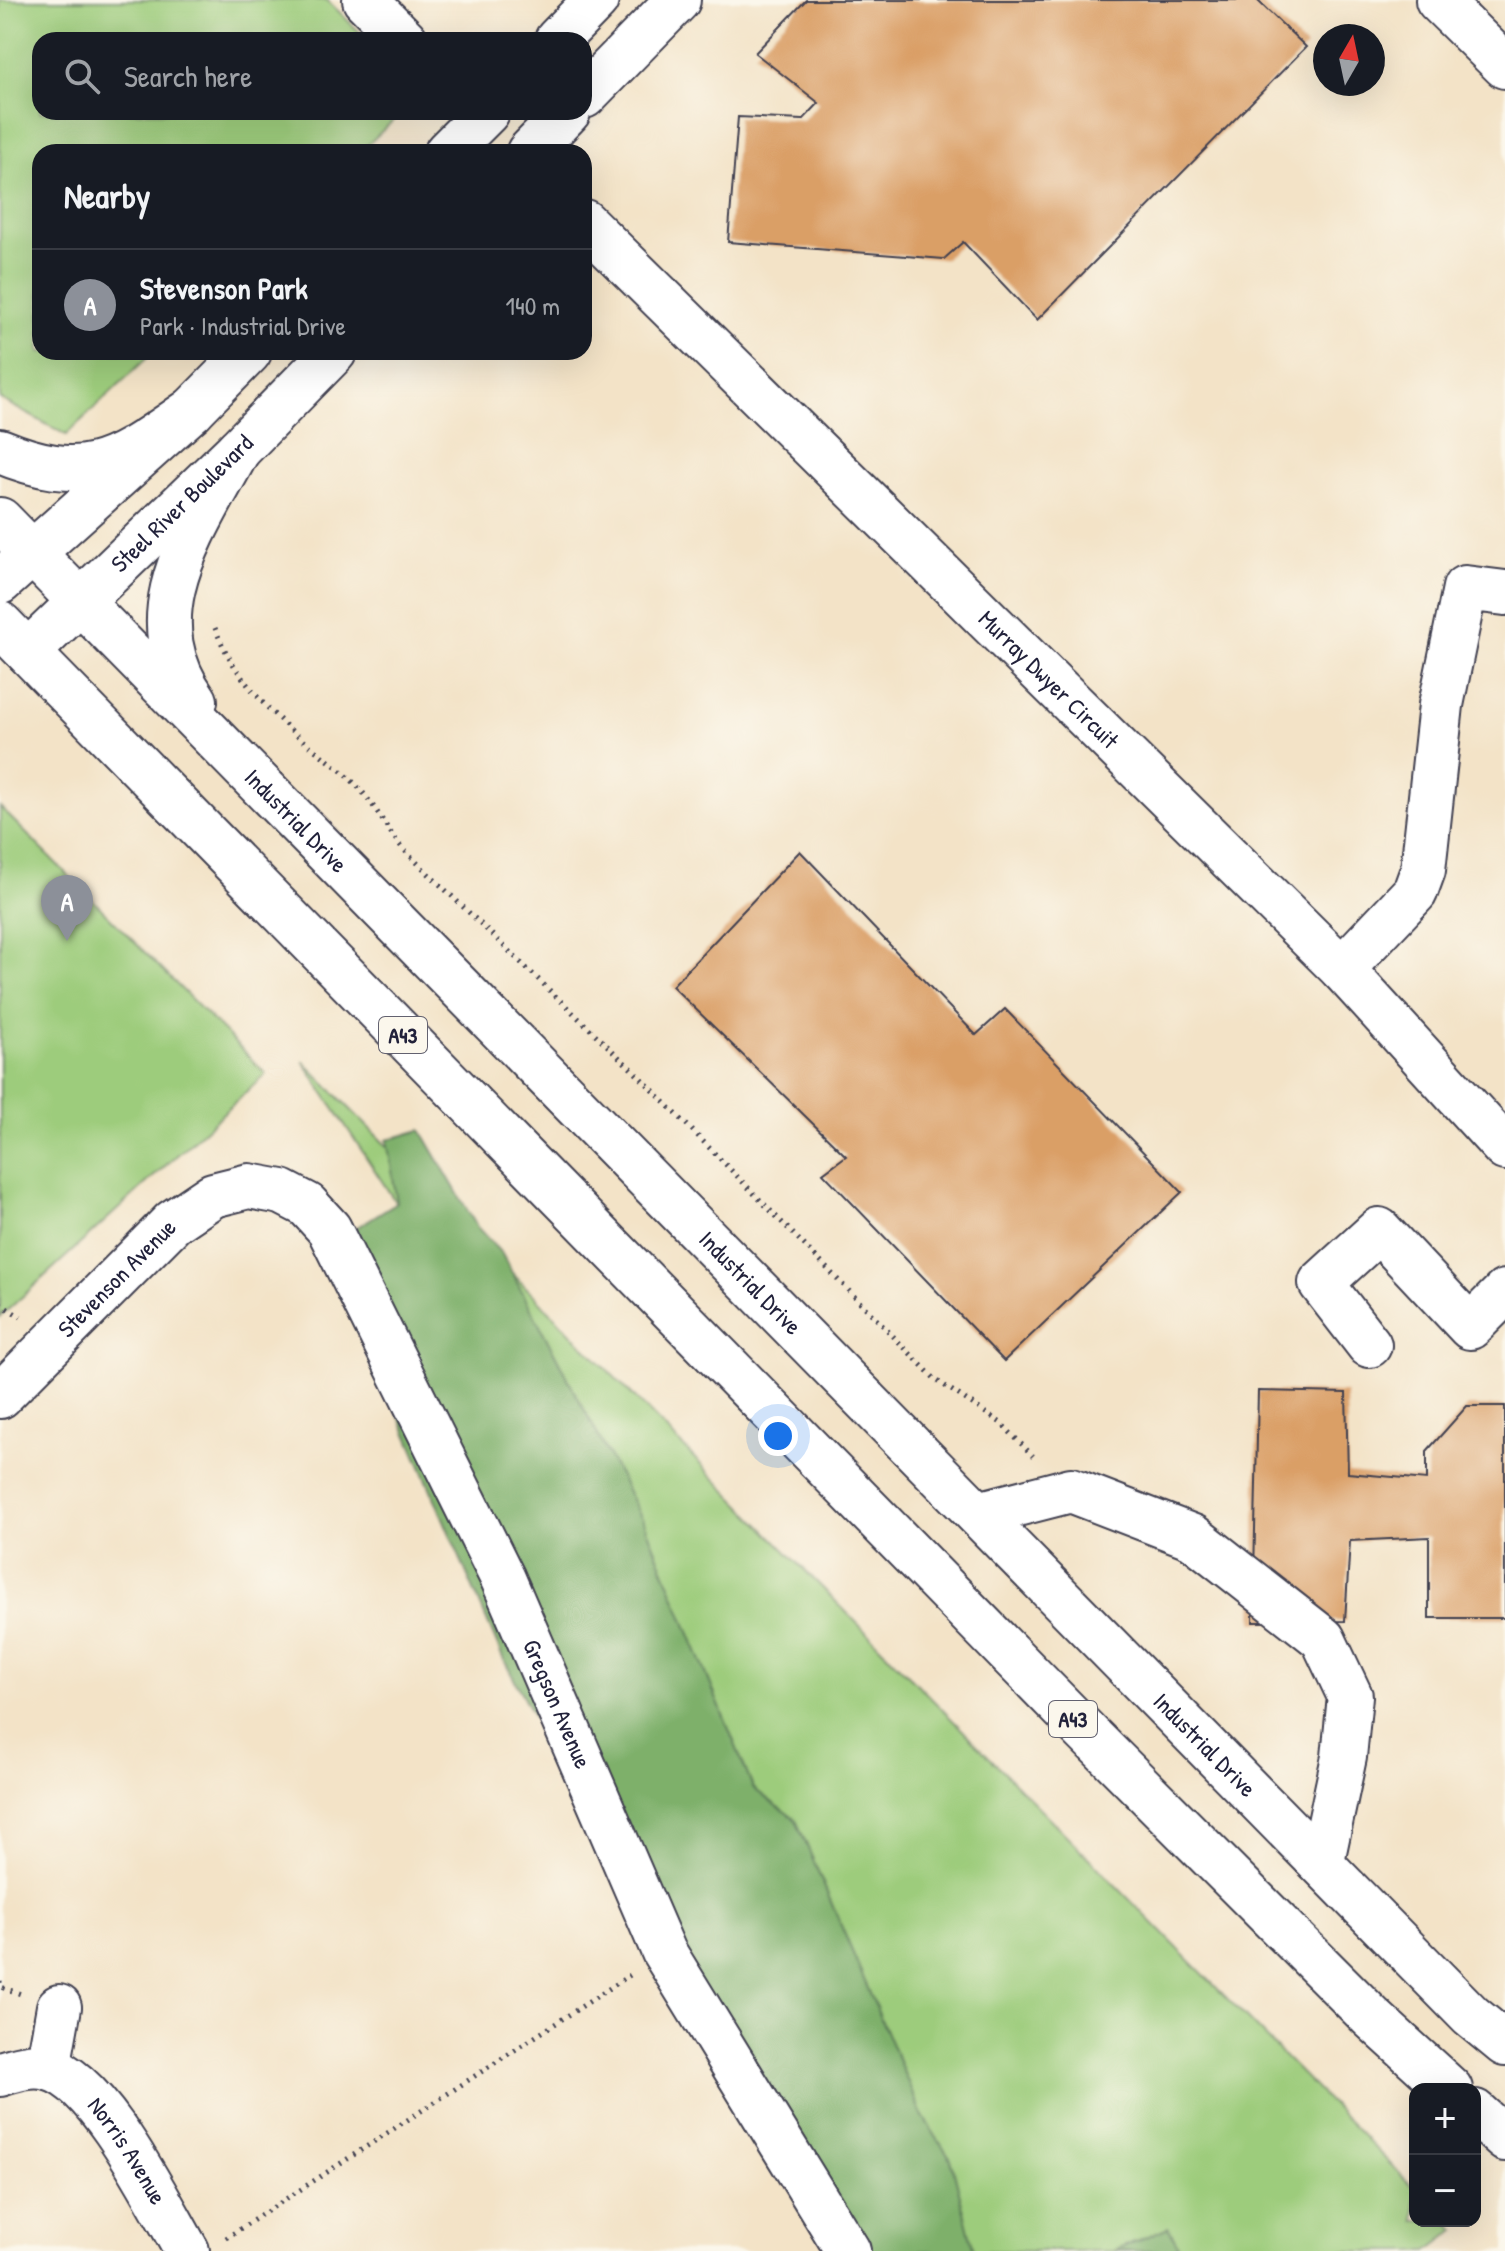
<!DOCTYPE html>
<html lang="en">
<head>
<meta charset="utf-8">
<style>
  body { margin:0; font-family:"Patrick Hand",sans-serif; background:#242831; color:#f1f3f6 }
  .controls { position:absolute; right:24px; bottom:24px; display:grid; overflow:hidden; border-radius:16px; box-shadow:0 8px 32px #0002 }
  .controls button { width:72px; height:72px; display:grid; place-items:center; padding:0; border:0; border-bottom:2px solid #363941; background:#171b24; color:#f1f3f6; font:40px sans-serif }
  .compass { position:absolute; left:1313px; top:24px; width:72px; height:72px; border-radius:50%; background:#171b24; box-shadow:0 8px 32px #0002; rotate:9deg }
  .you { position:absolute; left:778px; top:1436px; width:28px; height:28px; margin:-20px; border:6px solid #fff; border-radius:50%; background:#1a73e8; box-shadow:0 0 0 12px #1a73e833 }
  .badge { display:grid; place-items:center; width:52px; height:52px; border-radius:50%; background:#8c9099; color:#fff; font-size:26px; font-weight:700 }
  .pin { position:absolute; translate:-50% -66px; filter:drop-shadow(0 2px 4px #0008) }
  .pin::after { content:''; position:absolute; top:42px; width:28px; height:24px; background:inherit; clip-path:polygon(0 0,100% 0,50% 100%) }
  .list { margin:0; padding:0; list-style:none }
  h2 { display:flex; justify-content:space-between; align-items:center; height:104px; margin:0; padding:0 32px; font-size:34px }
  h2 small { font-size:26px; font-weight:400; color:#9ea1a6 }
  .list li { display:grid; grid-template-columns:52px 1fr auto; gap:24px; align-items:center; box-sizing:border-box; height:112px; padding:0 32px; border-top:2px solid #363941 }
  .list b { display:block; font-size:30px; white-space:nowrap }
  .list p { margin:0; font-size:26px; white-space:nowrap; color:#9ea1a6 }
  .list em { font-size:26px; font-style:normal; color:#9ea1a6 }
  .icon { flex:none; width:44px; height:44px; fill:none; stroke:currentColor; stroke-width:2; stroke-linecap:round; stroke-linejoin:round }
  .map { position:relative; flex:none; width:1505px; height:2251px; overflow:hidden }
  .search { position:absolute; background:#171b24; box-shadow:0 8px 32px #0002; left:32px; top:32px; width:560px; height:88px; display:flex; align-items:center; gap:20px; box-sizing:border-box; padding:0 28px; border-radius:24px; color:#9ea1a6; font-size:30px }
  .panel { position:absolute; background:#171b24; box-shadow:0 8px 32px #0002; left:32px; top:144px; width:560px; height:216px; border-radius:24px }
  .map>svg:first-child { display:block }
  .green { fill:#9dcc7b; stroke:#60775b; stroke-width:2 }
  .forest { fill:#7eb06b; stroke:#506953; stroke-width:2 }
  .building { fill:#da9f66 }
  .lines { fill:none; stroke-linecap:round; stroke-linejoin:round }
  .minor-casing { stroke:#413f50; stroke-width:48 }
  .highway-casing { stroke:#413f50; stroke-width:48 }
  .path { stroke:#413f50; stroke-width:5; stroke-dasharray:2 6; stroke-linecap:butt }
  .minor { stroke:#fff; stroke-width:44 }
  .highway { stroke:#fff; stroke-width:44 }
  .labels { text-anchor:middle; stroke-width:8; stroke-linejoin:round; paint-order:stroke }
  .shield { fill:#fbf7ec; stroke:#636270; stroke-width:2 }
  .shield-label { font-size:22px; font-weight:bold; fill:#22223b }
  .street-label { font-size:24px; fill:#22223b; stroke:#fbf7ec }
</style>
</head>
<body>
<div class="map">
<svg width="1505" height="2251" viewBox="0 0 1505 2251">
  <rect width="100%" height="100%" fill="#fbf7ec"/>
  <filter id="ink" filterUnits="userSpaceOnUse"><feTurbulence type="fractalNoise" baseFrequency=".0125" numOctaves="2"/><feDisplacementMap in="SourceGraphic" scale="16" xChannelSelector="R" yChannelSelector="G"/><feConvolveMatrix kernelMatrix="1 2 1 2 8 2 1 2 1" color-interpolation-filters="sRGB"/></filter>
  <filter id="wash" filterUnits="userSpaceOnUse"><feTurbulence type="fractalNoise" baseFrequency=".006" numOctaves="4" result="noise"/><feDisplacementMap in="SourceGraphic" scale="32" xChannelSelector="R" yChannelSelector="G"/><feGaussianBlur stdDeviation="1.8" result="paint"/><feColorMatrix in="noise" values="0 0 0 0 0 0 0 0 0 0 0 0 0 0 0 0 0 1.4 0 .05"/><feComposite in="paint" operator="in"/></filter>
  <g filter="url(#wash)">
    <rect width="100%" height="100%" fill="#f3e3c7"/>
    <path class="green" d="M0,0H327L368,40H40V112H402L360,152H40V352H153L66,435L0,399Z
      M0,807L266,1074L0,1317Z
      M303,1061L1415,2189V2221H1447L1456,2230L1428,2251H954L435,1262Z"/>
    <path class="forest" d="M421,1130L477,1227L502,1254L645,1524L753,1788L796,1820L921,2113L951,2160L974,2251H858L740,2111L503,1658L377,1364L340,1238L397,1202L387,1140Z
      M1168,2227L1178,2245L1169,2251H1114Z"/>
    <g id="blocks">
      <path class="building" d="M806,0H1257L1306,47L1037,320L963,242L944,259L728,242L738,117L803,120L819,103L755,53Z
        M800,851L976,1035L1005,1009L1182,1192L1004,1361L823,1173L846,1156L672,986Z
        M1258,1391L1346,1393L1348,1473L1427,1480V1451L1467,1406H1505V1618H1429V1537L1350,1541L1345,1621L1253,1622Z"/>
    </g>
  </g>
  <g filter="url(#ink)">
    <use href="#blocks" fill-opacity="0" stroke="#413f50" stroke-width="2"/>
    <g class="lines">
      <g class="minor-casing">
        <g id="minor">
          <path d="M365,0L405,40"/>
          <path d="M1438,0L1505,66"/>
          <path d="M557,40L596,0"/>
          <path d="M584,96L678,0"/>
          <path d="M447,152L487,112"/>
          <path d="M529,152L568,112"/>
          <path id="s1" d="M584,222L1342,969L1505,1148"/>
          <path d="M0,582L192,410L249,352"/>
          <path id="s2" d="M28,652L238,450L334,352"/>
          <path d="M1342,969L1415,892L1423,870L1441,705L1465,588L1505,593"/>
          <path d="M1369,1345L1321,1283L1379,1230L1470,1327L1505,1292"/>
          <path id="s3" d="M0,1396L173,1222L213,1195L249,1186L282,1192L307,1205L329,1229L503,1579L664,1952L848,2251"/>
          <path d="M978,1514L1071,1490L1193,1537L1323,1639L1350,1696L1344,1757L1322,1861"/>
          <path d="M48,2068L59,2007"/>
          <path id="s4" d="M0,2074C16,2069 32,2064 48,2068C100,2081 160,2205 187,2251"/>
        </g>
      </g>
      <g class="highway-casing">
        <g id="highway">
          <path d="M0,451C90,488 118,460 192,410"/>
          <path id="s5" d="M0,520L1471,2016L1505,2044"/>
          <path d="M0,624L1085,1731L1371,2017L1450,2089"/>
          <path d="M195,701C133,613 195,531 238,450"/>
          <path d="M1475,2112L1505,2139"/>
        </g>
      </g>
      <path class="path" d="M215,628C233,674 264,707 301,739C320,755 341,768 358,787C376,806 387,831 405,851L646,1083L936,1380L1001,1423L1033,1456
        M0,1304L21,1317
        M0,1981L1,1987L21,1994
        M226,2238L630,1975"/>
      <use href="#minor" class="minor"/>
      <use href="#highway" class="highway"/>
    </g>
  </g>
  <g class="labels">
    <g class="shield">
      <rect x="379" y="1017" width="48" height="36" rx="6"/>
      <rect x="1049" y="1701" width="48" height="36" rx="6"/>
    </g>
    <g class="shield-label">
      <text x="403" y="1043">A43</text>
      <text x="1073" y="1727">A43</text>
    </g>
    <g class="street-label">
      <text dy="8" stroke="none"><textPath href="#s2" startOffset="214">Steel River Boulevard</textPath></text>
      <text dy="8" stroke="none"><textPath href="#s1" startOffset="652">Murray Dwyer Circuit</textPath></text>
      <text dy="8" stroke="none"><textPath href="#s5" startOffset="422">Industrial Drive</textPath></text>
      <text dy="8" stroke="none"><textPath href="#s3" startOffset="166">Stevenson Avenue</textPath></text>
      <text dy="8" stroke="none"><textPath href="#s5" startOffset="1070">Industrial Drive</textPath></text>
      <text dy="8" stroke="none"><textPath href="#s3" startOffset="952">Gregson Avenue</textPath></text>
      <text dy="8" stroke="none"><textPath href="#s5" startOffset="1718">Industrial Drive</textPath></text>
      <text dy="8" stroke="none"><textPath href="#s4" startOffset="166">Norris Avenue</textPath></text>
    </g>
  </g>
</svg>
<div class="controls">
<button>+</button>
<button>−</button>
</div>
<svg class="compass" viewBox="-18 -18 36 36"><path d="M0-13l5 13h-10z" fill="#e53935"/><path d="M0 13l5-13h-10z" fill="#9ea1a6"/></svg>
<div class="you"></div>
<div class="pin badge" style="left:67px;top:941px">A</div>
<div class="search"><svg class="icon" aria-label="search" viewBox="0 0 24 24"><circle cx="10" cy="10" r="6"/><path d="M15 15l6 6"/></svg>Search here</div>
<section class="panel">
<h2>Nearby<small></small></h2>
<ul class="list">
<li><span class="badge">A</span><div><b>Stevenson Park</b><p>Park · Industrial Drive</p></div><em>140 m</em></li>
</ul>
</section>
</div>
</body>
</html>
